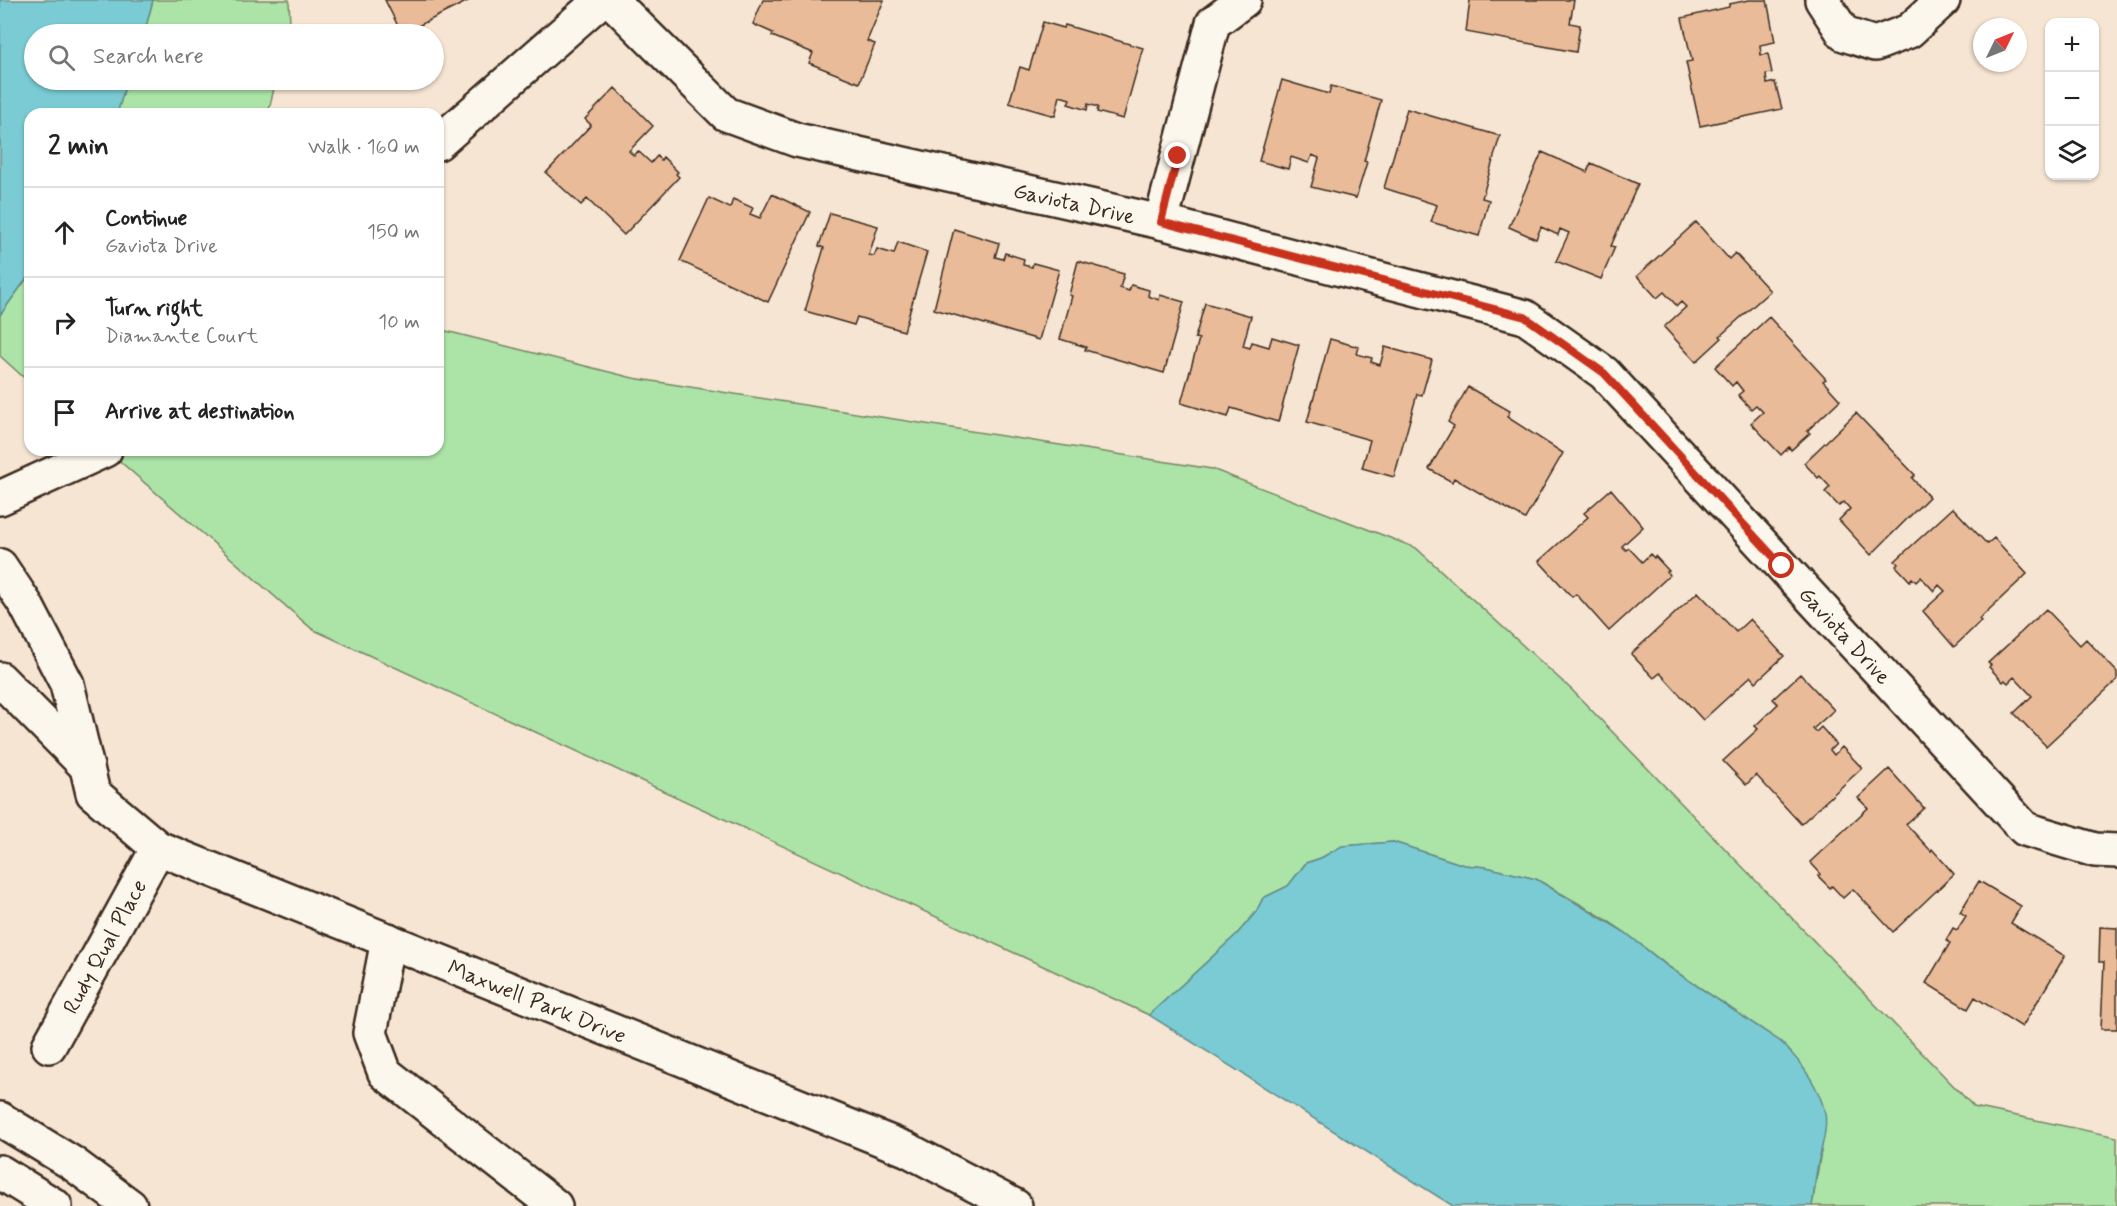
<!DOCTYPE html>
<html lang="en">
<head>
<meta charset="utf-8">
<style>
  body { margin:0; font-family:Mynerve,sans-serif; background:#f2f2f2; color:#222 }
  .controls { position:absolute; right:18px; top:18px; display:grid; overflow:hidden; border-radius:12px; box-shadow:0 2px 4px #0004 }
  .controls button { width:54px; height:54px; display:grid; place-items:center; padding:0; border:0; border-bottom:2px solid #e0e0e0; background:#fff; color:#222; font:30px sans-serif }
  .compass { position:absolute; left:1973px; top:18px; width:54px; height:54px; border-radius:50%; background:#fff; box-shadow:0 2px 4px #0004; rotate:47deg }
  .stop { position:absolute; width:18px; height:18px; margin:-14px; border:4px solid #c8321e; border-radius:50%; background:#fff }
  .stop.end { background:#c8321e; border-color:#fff; box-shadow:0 2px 6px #0008 }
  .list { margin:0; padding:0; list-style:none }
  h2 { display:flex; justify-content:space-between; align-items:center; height:78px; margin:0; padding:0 24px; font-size:26px }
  h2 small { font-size:20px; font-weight:400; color:#767676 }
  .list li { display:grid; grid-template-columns:39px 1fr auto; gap:18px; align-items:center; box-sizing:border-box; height:90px; padding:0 24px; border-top:2px solid #e0e0e0 }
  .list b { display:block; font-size:22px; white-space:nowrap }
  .list p { margin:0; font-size:20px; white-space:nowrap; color:#767676 }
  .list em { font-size:20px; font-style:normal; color:#767676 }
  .icon { flex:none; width:33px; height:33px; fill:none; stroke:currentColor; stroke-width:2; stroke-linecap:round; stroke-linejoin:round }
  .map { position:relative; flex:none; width:2117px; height:1206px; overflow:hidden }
  .search { position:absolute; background:#fff; box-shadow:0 2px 4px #0004; left:24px; top:24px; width:420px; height:66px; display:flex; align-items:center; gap:15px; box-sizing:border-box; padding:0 21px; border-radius:33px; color:#767676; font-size:22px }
  .panel { position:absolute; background:#fff; box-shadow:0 2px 4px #0004; left:24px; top:108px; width:420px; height:348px; border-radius:18px }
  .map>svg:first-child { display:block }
  .green { fill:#ace3a7; stroke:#748662; stroke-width:1.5 }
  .water { fill:#7acbd3; stroke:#618b8b; stroke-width:1.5 }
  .building { fill:#e9bb99; stroke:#3b2a1e; stroke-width:1.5 }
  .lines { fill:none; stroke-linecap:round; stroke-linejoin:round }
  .minor-casing { stroke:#3b2a1e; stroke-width:38 }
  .minor { stroke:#fbf7ec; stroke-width:33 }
  .route { stroke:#c8321e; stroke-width:8 }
  .labels { text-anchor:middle; stroke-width:5; stroke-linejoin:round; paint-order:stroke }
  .street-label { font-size:22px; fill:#3b2a1e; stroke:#fbf7ec }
</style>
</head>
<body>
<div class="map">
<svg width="2117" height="1206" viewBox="0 0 2117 1206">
  <rect width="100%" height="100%" fill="#f6e5d3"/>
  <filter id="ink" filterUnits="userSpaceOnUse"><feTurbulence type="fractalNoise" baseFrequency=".0167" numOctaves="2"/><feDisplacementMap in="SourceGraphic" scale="12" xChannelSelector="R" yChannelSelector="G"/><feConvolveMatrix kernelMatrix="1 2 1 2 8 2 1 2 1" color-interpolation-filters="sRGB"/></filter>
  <g filter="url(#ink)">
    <path class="green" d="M153,0H289L290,25L287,34H144Z
      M127,80H276L268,114H117Z
      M30,274V383L0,356V315Z
      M438,329L633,378L1212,469L1416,548L1572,690L1974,1107L2117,1137V1206H1812L1825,1127V1114L1781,1042L1668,966L1626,933L1602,917L1536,879L1486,867L1464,865L1393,842L1343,846L1321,858L1306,863L1288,886L1263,898L1256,912L1237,934L1149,1015L312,629L107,450H438Z"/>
    <path class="water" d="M0,0H153L144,34H34V80H127L117,114H30V274L0,315Z
      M1393,842L1464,865L1486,867L1536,879L1626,933L1667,966L1781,1042C1800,1061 1819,1086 1825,1113C1828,1131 1820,1151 1817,1169C1815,1181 1814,1194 1812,1206H1453L1149,1015L1237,934L1256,912L1263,898L1288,886L1306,863L1321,858L1342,846Z"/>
    <path class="building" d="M385,0H470L402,34Z
      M763,0H884L867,41L875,44L859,83L809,63L813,53L772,36L773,33L753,24Z
      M1470,0H1574L1570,23L1580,25L1576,52L1466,32Z
      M1749,0H1767L1775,42L1760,45L1761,55L1768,54L1772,73L1766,74L1767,84L1775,82L1782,109L1700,126L1686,62L1692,61L1682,18L1729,7V4Z
      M1043,22L1064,28L1065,25L1143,48L1123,119L1097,112L1098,107L1088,104L1087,110L1068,104L1070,99L1060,96L1055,116L1009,103L1020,67L1029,70Z
      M1282,80L1329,94L1331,86L1381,100L1364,161L1367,162L1356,198L1311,187L1319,158L1312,155L1309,163L1291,157L1288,169L1259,161Z
      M615,88L653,126L629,151L634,156L638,151L651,163L657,156L661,160L663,157L678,172L676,174L679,177L624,235L587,199L581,205L546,173L591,125L585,119Z
      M1407,109L1500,136L1482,198L1489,200L1479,236L1431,222L1437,205L1384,188Z
      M1542,152L1587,172L1591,163L1638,184L1611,246L1615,247L1601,279L1556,261L1569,233L1560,229L1558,235L1541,227L1536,239L1509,227Z
      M772,194L810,212L768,302L680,261L709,198L730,208L733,199L753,208L750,214L760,218Z
      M830,213L878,226L869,255L874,256L877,249L894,254L898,242L927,252L904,331L857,317L854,325L805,311L824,248L819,246Z
      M1696,222L1729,259L1735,253L1770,291L1720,336L1722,338L1696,362L1664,327L1686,307L1681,302L1677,306L1664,292L1657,298L1637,276Z
      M954,229L999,243L995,257L1003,259L1005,253L1024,259L1023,265L1032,267L1033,263L1059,270L1039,340L934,309Z
      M1078,261L1124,274L1120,288L1129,291L1131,285L1149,290L1148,296L1159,300L1160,295L1184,302L1164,373L1085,350L1086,347L1060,339L1072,296L1069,295Z
      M1205,303L1251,316L1243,346L1250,348L1252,342L1269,347L1272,337L1299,345L1278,422L1231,408L1228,417L1181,403L1199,339L1195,338Z
      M1769,317L1826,379L1823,381L1840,400L1807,431L1810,433L1791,450L1789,447L1781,455L1751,423L1763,412L1756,405L1751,409L1738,395L1743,391L1736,382L1732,386L1715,367Z
      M1330,339L1359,347L1357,354L1372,358L1371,362L1380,365L1385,347L1432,360L1422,395L1417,394L1394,477L1362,468L1370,440L1307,422Z
      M1468,387L1510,411L1507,417L1563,453L1525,519L1454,478L1452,482L1429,469L1454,426L1448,422Z
      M1856,413L1915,475L1912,478L1929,497L1871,555L1839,520L1850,509L1844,502L1839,506L1825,492L1830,487L1820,476L1818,478L1804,463Z
      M1611,489L1643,527L1622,546L1626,550L1629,548L1642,562L1650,554L1654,558L1655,556L1669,571L1667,572L1670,575L1609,631L1576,594L1572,597L1539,561L1588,517L1584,513Z
      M1953,508L1987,544L1994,538L2027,574L1979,619L1981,621L1954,647L1923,611L1945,591L1939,585L1934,591L1921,577L1916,582L1912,578L1910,581L1896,566L1898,564L1895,561Z
      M1698,592L1736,632L1750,619L1784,656L1756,682L1751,676L1703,720L1660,673L1654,678L1631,654Z
      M2046,609L2080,645L2086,639L2117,672V680L2046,746L2014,713L2032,696L2014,677L2008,683L2005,680L2003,682L1989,667L1991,665L1988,663Z
      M1800,674L1834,710L1813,729L1816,732L1821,727L1836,744L1830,750L1834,755L1842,747L1862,768L1801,824L1756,775L1746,785L1723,761L1758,729L1755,726L1778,704L1773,699Z
      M1889,769L1924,808L1906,824L1931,851L1932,849L1954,874L1893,932L1853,889L1843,898L1832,886L1830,888L1818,876L1821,874L1810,862L1868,808L1858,798Z
      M1979,881L2021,906L2011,923L2065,956L2022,1027L1975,997L1968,1009L1926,983L1950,943L1946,940L1953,928L1957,930L1966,916L1960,912Z
      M2100,927L2117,928V1029H2101L2104,962H2099Z"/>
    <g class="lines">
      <g class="minor-casing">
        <g id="minor">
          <path id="s1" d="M611,0L726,114L797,140L1161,222L1525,317L1604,373L2025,829L2095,850L2117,851"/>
          <path d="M1822,0L1844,34L1875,44L1909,31L1943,0"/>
          <path d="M438,143L601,0"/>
          <path d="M1161,222L1213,23L1244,0"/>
          <path d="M0,498L105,450"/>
          <path id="s2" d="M0,566L26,605L67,684L93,793L158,848L906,1149L1015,1206"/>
          <path d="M0,679L87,767"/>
          <path d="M388,940L370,1033L385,1073L555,1206"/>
          <path id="s3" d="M49,1046L158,848"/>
          <path d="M0,1119L72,1163L130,1206"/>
          <path d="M0,1172L55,1206"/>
        </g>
      </g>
      <use href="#minor" class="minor"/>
    </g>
  </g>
  <g class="lines" filter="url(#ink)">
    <path class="route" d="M1178,156L1161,222L1525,317L1604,373L1782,566"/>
  </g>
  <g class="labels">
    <g class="street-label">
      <text dy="8" stroke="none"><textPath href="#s1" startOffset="522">Gaviota Drive</textPath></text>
      <text dy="8" stroke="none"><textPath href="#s1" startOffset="1440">Gaviota Drive</textPath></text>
      <text dy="8" stroke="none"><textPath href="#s3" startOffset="114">Rudy Qual Place</textPath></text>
      <text dy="8" stroke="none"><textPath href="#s2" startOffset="742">Maxwell Park Drive</textPath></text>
    </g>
  </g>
</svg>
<div class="controls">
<button>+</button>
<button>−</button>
<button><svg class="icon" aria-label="layers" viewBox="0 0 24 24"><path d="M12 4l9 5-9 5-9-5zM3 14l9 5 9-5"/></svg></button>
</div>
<svg class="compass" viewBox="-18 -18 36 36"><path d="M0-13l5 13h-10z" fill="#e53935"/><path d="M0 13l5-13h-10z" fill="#767676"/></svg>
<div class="stop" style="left:1782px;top:566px"></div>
<div class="stop end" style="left:1178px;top:156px"></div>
<div class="search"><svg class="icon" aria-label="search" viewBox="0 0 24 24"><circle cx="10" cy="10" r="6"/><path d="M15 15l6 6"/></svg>Search here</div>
<section class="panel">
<h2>2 min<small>Walk · 160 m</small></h2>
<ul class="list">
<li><svg class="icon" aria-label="ahead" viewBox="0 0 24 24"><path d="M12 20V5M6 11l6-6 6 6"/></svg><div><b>Continue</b><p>Gaviota Drive</p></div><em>150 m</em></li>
<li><svg class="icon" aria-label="right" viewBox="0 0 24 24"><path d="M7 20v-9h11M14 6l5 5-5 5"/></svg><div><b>Turn right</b><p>Diamante Court</p></div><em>10 m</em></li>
<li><svg class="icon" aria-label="arrive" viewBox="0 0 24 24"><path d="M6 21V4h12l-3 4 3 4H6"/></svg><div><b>Arrive at destination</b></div></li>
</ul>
</section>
</div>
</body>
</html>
